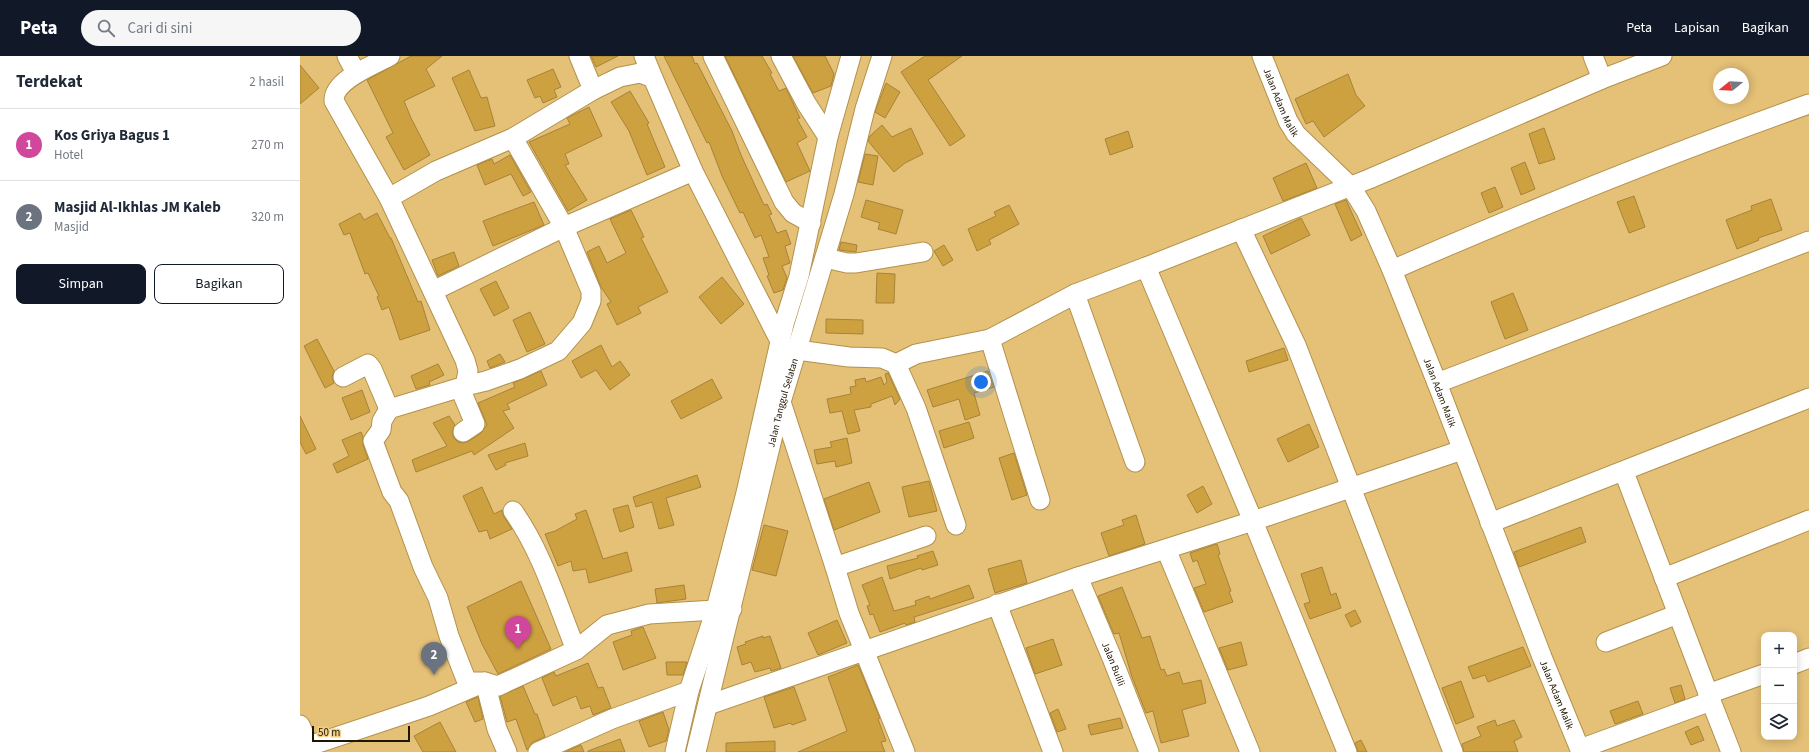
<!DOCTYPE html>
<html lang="id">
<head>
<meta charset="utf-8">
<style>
  body { margin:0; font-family:"Source Sans 3",sans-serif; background:#f6f6f7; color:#1f2937 }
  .controls { position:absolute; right:12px; bottom:12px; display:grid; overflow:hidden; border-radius:8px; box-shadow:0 2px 10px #0003 }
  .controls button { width:36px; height:36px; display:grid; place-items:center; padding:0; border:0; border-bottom:1px solid #e0e1e3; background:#fff; color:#1f2937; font:20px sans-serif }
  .compass { position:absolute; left:1413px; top:12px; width:36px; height:36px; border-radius:50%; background:#fff; box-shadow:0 2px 10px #0003; rotate:252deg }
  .scale { position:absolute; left:12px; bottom:10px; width:98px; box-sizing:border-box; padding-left:4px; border:2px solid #1f1501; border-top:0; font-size:11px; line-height:14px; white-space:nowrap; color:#1f1501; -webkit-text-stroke:3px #f3ce85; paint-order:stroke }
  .you { position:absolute; left:681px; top:326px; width:14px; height:14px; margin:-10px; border:3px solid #fff; border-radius:50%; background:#1a73e8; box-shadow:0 0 0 6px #1a73e833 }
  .badge { display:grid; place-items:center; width:26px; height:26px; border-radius:50%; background:#111827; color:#fff; font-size:13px; font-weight:700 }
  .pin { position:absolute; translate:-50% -33px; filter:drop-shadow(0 1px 2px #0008) }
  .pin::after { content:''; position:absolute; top:21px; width:14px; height:12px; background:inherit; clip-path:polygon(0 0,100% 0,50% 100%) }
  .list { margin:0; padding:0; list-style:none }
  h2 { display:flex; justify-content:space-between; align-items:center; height:52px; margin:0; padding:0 16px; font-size:17px }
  h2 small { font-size:13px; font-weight:400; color:#747a83 }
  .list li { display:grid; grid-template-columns:26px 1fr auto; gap:12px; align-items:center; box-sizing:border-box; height:72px; padding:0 16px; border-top:1px solid #e0e1e3 }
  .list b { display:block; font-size:15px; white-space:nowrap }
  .list p { margin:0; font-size:13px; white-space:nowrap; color:#747a83 }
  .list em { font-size:13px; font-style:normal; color:#747a83 }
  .actions { display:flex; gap:8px; padding:12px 16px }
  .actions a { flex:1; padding:9px 0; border:1px solid #111827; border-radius:8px; text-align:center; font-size:14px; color:#111827 }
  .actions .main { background:#111827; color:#fff }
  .icon { flex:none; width:22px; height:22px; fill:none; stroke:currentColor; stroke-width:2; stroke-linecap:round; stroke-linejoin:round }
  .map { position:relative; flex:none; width:1509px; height:696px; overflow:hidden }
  header { display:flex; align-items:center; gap:24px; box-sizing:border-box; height:56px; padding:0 20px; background:#111827; color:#fff }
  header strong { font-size:19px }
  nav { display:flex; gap:22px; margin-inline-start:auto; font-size:14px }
  .search { width:280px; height:36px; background:#f6f6f7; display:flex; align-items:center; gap:10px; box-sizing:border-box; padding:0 14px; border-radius:22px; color:#747a83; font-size:15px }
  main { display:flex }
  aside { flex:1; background:#fff }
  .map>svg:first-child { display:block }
  .building { fill:#cea140; stroke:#a6833a }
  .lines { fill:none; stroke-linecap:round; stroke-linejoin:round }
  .minor-casing { stroke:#b49149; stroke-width:21 }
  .minor { stroke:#fff; stroke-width:19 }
  .labels { text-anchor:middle; stroke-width:3; stroke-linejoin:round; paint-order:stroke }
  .street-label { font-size:10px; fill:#1f1501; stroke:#f3ce85 }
</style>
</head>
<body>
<header>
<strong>Peta</strong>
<div class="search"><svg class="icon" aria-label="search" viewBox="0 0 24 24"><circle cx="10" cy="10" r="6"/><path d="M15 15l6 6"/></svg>Cari di sini</div>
<nav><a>Peta</a><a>Lapisan</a><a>Bagikan</a></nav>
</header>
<main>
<aside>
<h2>Terdekat<small>2 hasil</small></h2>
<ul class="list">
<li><span class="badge" style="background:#d1479c">1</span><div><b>Kos Griya Bagus 1</b><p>Hotel</p></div><em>270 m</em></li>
<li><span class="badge" style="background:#6b7280">2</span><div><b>Masjid Al-Ikhlas JM Kaleb</b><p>Masjid</p></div><em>320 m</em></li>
</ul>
<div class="actions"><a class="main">Simpan</a><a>Bagikan</a></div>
</aside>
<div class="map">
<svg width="1509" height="696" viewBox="0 0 1509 696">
  <rect width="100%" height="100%" fill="#e5c178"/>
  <path class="building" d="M111,0H142L126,13L135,30L104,45L111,62L130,99L104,114L86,81L93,77L67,24Z
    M291,0H318L296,11Z
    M364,0H392L395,8L397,7L432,75L441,99L464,149L467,148L472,158L469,159L477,177L486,174L491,188L485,190L490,207L482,210L487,222L483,234L474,237L467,220L469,219L463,202L469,201L461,179L455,182L443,156L440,157L422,120L409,86L407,87Z
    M425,0H462L472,17L470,18L479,35L486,32L500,62L497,63L507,81L497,87L510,115L486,126Z
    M493,0H525L534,18L531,30L513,37Z
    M625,0H662L628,24L665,80L650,90L601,16Z
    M0,9L19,32L0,48Z
    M253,13L261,31L254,34L257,41L243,47L240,40L235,42L227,24Z
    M169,14L181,42L187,41L195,70L175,75L152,22Z
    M1048,18L1056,39L1065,50L1024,81L1013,65L1006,68L995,43Z
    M586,27L600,36L585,62L575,56Z
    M330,35L349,67L347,68L365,111L347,119L329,75L311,46Z
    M289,51L302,80L265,98L269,108L265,109L287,144L268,155L229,86L270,68L267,62Z
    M582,69L592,81L611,72L623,98L605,107L594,116L568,85L570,80Z
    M1244,72L1255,103L1239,108L1229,78Z
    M828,75L833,91L810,99L805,83Z
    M565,98L578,100L573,129L558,126Z
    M210,99L231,136L223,140L211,118L185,129L177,109L192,103L194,108Z
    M1225,106L1235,133L1221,139L1211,112Z
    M1006,107L1017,132L983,145L973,122Z
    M1195,131L1203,151L1189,157L1181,137Z
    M1334,140L1345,171L1329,177L1317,146Z
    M1471,143L1482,174L1458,182L1459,184L1437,193L1426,164L1452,154L1451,150Z
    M566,144L603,154L596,178L578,173L580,167L561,161Z
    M1046,144L1062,179L1051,185L1035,148Z
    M234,146L244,169L193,190L183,165Z
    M709,149L719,168L689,184L691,188L677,195L668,173L696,160L694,156Z
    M331,154L344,181L341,182L368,236L338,251L341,257L317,269L307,248L311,246L301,231L287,196L299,190L307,207L326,197L310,163Z
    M60,157L64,164L77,157L90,182H91L118,246L121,245L130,274L100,284L89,251L82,254L77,241L79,240L68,217L65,218L50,177L44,179L39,168Z
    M1001,162L1010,179L971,198L963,180Z
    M541,186L557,189L556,196L539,194Z
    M644,189L653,204L643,210L634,195Z
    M154,196L159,210L138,220L132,204Z
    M577,217L595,218L594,247H576Z
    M422,221L444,248L421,268L399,241Z
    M196,225L209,252L194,260L180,233Z
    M1213,237L1228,274L1205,283L1191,246Z
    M230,256L245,288L227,296L213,264Z
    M526,263L563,264V278L526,277Z
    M17,283L34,315L32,321L34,327L25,332L4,290Z
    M301,289L312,311L320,305L330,319L310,334L296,314L281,322L272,305Z
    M984,292L988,304L949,316L946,305Z
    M200,298L205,306L190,312L187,305Z
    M138,308L144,319L129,326L130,329L116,333L111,320Z
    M241,315L247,329L207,348L210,353L203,355L214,372L174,399L172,395L116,416L112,404L147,390L133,367L149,360L155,369L152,376L154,382L158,386L163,387L169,385L181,377L187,369L178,347L215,331L213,327Z
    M688,315L694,331L674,337L680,359L665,364L659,343L633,351L627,334Z
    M588,317L600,343L595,349L592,340L571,348V351L554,354L560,375L548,378L542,355L530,357L527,343L551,338L550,331L556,330L555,324L565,322L566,326L581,321L584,329L587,326L585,318Z
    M412,323L422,342L381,363L371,345Z
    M62,334L70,356L51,364L42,342Z
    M0,360L16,393L6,398L0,386Z
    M669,366L674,382L644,392L639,375Z
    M1009,368L1019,391L988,406L977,383Z
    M61,376L63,381V389L68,403L37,417L33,408L49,400L42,384Z
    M547,382L552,407L536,411L535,405L517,408L514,394L532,391L530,386Z
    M225,387L228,400L205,407L206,409L196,414L188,399Z
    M714,397L727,439L712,444L699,402Z
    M397,419L401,431L366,442L374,469L359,473L352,446L336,451L333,441Z
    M629,425L637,455L609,461L602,431Z
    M569,426L580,456L534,474L524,443Z
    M903,430L912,448L897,457L887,439Z
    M182,431L194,458L202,454L204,461L212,473L190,483L187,474L179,476L163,440Z
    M328,449L334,471L320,476L313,453Z
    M286,454L303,503L327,496L332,515L289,527L286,513L273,515L271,505L258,510L245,478L255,475L277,463L275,458Z
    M836,459L845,488L809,500L801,477L824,469L822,464Z
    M464,469L488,475L476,520L452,514Z
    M1281,471L1286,486L1219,511L1214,496Z
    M917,488L920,498L918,499L931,535L929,536L933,546L904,556L894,532L906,528L897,504L893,506L890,497Z
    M633,495L638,509L622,514L621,512L590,523L587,510L618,502L617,500Z
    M721,504L727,527L695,537L688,513Z
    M1022,511L1031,539L1036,537L1041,552L1010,563L1004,548L1010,546L1001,518Z
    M582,521L594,555L616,549L615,545L629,540L630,543L669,529L674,542L614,561L615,566L606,569L605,567L580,576L573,558L570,559L567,550L570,549L562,529Z
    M221,525L251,593L198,618L182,588L167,551Z
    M384,529L386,543L357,547L355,533Z
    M822,531L842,582L850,580L861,614L864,613L867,620L879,616L883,628L901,624L906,647L882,654L889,680L861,687L853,655L846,657L832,621L819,577L814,578L798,540Z
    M1055,554L1061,566L1051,571L1045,559Z
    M537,564L547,587L518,599L508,577Z
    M343,571L356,602L323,614L313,586L332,579L331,575Z
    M463,580V582L470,580L481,612L471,615L470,612L455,616L451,606L442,609L437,591L446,588L445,586Z
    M753,583L762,609L735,618L726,592Z
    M941,586L947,609L928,614L919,592Z
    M1223,591L1231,610L1188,626L1185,619L1173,623L1168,611Z
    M366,606H387L383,619H367Z
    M288,607L298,632L303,631L311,652L293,659L290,650L281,653L276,640L253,650L242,622L254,616L256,620Z
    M558,609L580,662L578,663L586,685L581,686L585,696H498L547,675L528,621Z
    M1161,625L1174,661L1156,668L1142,632Z
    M1381,629L1385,643L1375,647L1370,632Z
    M223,630L235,658H237L245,681L233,686L227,694L216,663L207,666L200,640Z
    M494,631L506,664L492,669L491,667L474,672L464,641Z
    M178,641L183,663L175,666L166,646Z
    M1338,645L1343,658L1315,668L1310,655Z
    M758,653L766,673L757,676L750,657Z
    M363,656L369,674L366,685L349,691L339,665Z
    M820,662L823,672L791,679L788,669Z
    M1195,664L1197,670L1214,664L1222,681L1214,685L1218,696H1164L1162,688L1181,680L1177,671Z
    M140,666L156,696H123L114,680Z
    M1398,670L1404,684L1391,689L1385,676Z
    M320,683L325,696H288V695Z
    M1061,684L1067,696H1058L1055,687Z
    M475,685V696H426V687Z
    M281,689L284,696H265Z"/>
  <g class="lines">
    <g class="minor-casing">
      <g id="minor">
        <path d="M47,0L56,17"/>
        <path d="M90,0C74,9 33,24 34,45L89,142L165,304L168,315L165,330L89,353L82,365L81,374L73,385L92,436L99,445L123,511L138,542L149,580L167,626H185L198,630L276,594L307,569L349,558L432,553"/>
        <path d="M279,0L293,34"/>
        <path d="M344,0L353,22"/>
        <path d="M413,0L484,146L493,157L511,167"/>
        <path d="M481,0L506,47L528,81"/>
        <path id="s1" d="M962,0L988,65L996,78L1051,131L1066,155L1092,214L1137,327L1242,601L1281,696"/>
        <path d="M1293,0L1302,23"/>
        <path d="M89,142L136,115L213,82L293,34L320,21L340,17L353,22L393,115L480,285"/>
        <path d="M941,173L996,289L1153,696"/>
        <path d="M525,202L547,207H556L623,196"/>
        <path d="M1092,214C1230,154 1368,98 1509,48"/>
        <path d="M133,235L264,171L393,115"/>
        <path d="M775,238L835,406"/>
        <path d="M690,283L740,444"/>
        <path d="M497,294L549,301L582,302L596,308L616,298L690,283L775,238L846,211"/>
        <path d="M596,308L616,352L656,469"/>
        <path d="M43,321L68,308L72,313L89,353"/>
        <path d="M1137,327L1509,185"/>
        <path d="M165,330L186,325L220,313L258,295L282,267L291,245V235L264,171L213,82"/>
        <path d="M160,332L175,368L163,376"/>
        <path d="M481,346L535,511"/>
        <path d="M1324,416L1411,645"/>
        <path d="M213,455C242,496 257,547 276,594"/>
        <path d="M1190,467L1509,342"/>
        <path d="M866,493L950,696"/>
        <path id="s2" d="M778,521L812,602L849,696"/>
        <path d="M1364,522L1509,464"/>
        <path d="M697,548L753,696"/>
        <path d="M1306,586L1378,558"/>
        <path d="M1494,608L1509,602"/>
        <path d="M1408,638L1464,618"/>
        <path d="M408,649L778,521L953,465L1162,394"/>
        <path d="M0,669L9,690"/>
        <path d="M0,693L129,650L185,626L197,673L207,696"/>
        <path d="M1280,693L1411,645L1431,696"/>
        <path d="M238,696L312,663L389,635"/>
        <path d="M375,696L389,635L416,553L446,437L484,268L499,220L528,81L551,0"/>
        <path id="s3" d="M396,696L481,346L544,138L565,53L582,0"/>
        <path d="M605,696L549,557L535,511L626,480"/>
        <path d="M1047,696L953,465L846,211L1069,123L1302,23L1362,0"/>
      </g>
    </g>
    <use href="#minor" class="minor"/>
  </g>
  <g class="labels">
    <g class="street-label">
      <text dy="4" stroke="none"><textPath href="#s1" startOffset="50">Jalan Adam Malik</textPath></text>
      <text dy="4" stroke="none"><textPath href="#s1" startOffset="386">Jalan Adam Malik</textPath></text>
      <text dy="4" stroke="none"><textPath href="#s3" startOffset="360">Jalan Tanggul Selatan</textPath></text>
      <text dy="4" stroke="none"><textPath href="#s2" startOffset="94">Jalan Bulili</textPath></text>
      <text dy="4" stroke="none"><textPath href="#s1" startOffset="710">Jalan Adam Malik</textPath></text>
    </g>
  </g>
</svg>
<div class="controls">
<button>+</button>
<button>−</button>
<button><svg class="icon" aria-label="layers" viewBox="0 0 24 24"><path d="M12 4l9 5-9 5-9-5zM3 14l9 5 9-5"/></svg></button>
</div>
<svg class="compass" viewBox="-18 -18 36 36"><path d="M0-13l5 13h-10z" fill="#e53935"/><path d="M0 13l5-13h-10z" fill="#747a83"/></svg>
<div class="scale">50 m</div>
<div class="you"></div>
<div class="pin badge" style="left:218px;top:593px;background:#d1479c">1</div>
<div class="pin badge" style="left:134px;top:619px;background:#6b7280">2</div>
</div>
</main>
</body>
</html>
